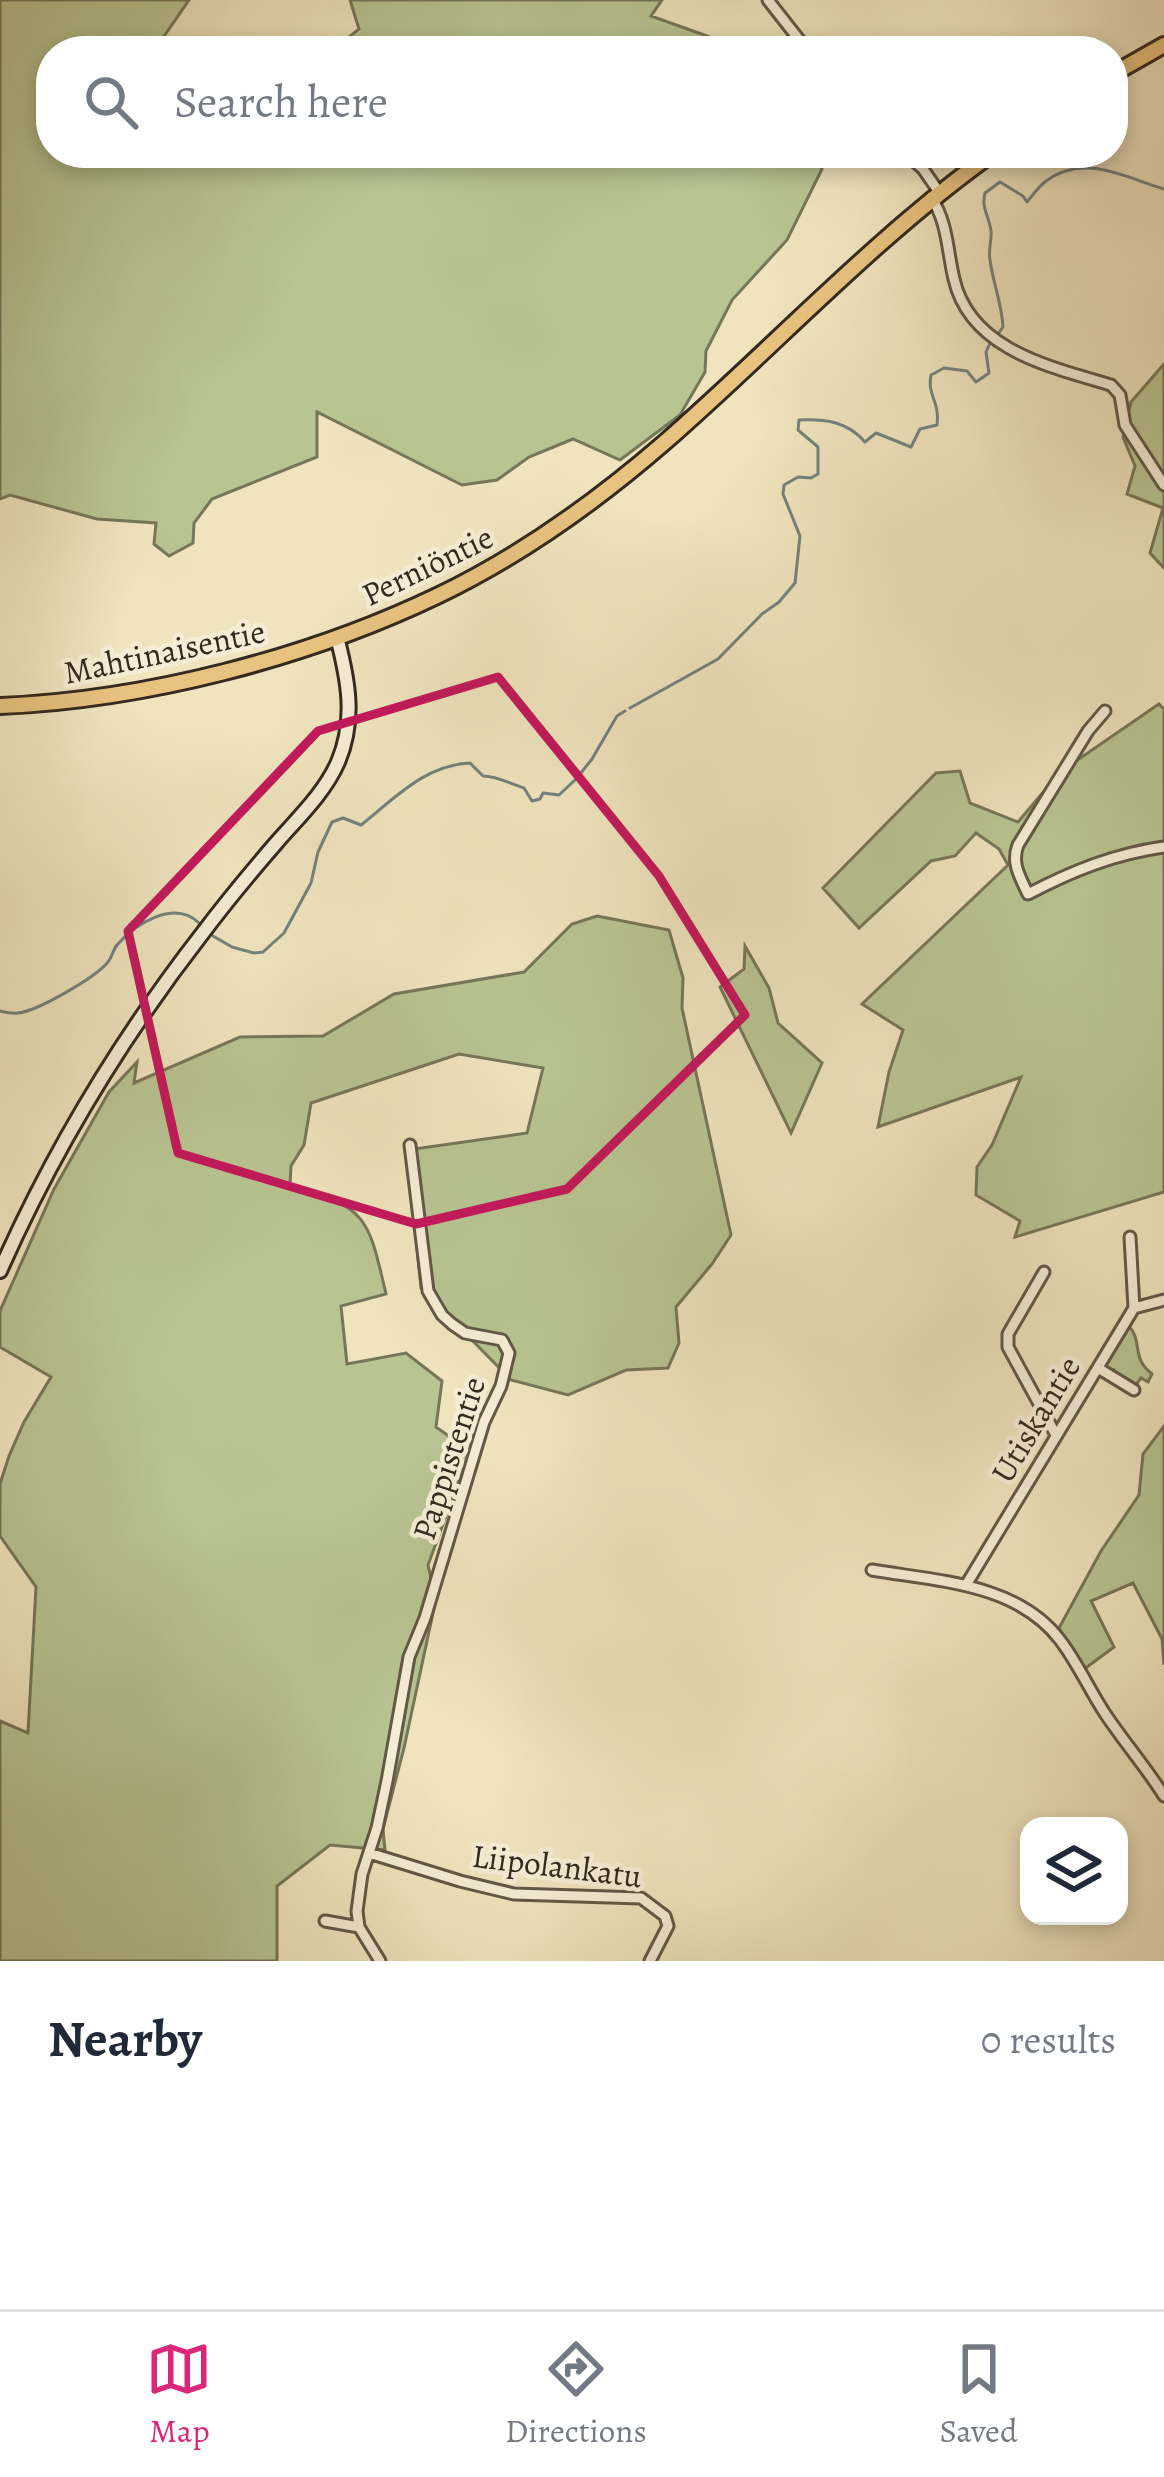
<!DOCTYPE html>
<html lang="en">
<head>
<meta charset="utf-8">
<style>
  body { margin:0; font-family:Alegreya,serif; background:#f6f6f7; color:#1f2937 }
  .controls { position:absolute; right:36px; bottom:36px; display:grid; overflow:hidden; border-radius:24px; box-shadow:0 6px 18px #0003 }
  .controls button { width:108px; height:108px; display:grid; place-items:center; padding:0; border:0; border-bottom:3px solid #e0e1e3; background:#fff; color:#1f2937; font:60px sans-serif }
  .list { margin:0; padding:0; list-style:none }
  h2 { display:flex; justify-content:space-between; align-items:center; height:156px; margin:0; padding:0 48px; font-size:51px }
  h2 small { font-size:39px; font-weight:400; color:#747a83 }
  .icon { flex:none; width:66px; height:66px; fill:none; stroke:currentColor; stroke-width:2; stroke-linecap:round; stroke-linejoin:round }
  .map { position:relative; flex:none; width:1164px; height:1961px; overflow:hidden }
  .search { position:absolute; background:#fff; box-shadow:0 6px 18px #0003; left:36px; right:36px; top:36px; height:132px; display:flex; align-items:center; gap:30px; box-sizing:border-box; padding:0 42px; border-radius:48px; color:#747a83; font-size:45px }
  .sheet { height:348px; background:#fff }
  nav { display:flex; justify-content:space-around; align-items:center; box-sizing:border-box; height:168px; border-top:3px solid #e0e1e3; background:#fff; font-size:33px; color:#747a83 }
  nav a { display:grid; justify-items:center; gap:6px }
  nav .on { color:#db2777 }
  .map>svg:first-child { display:block }
  .green { fill:#b8c492; stroke:#767658; stroke-width:3 }
  .lines { fill:none; stroke-linecap:round; stroke-linejoin:round }
  .stream { stroke:#74817d; stroke-width:3 }
  .street-casing { stroke:#625846; stroke-width:15 }
  .secondary-casing { stroke:#33291e; stroke-width:18 }
  .primary-casing { stroke:#33291e; stroke-width:20 }
  .street { stroke:#f5edd5; stroke-width:9 }
  .secondary { stroke:#f5edd5; stroke-width:12 }
  .primary { stroke:#e8c27f; stroke-width:14 }
  .marked { fill:none; stroke:#c2185b; stroke-width:9; stroke-linejoin:round }
  .labels { text-anchor:middle; stroke-width:9; stroke-linejoin:round; paint-order:stroke }
  .street-label { font-size:33px; fill:#33291e; stroke:#f5edd5 }
</style>
</head>
<body>
<div class="map">
<svg width="1164" height="1961" viewBox="0 0 1164 1961">
  <rect width="100%" height="100%" fill="#efe4be"/>
  <filter id="stains"><feTurbulence type="fractalNoise" baseFrequency=".00167" numOctaves="4"/><feColorMatrix values="0 0 0 0 .2 0 0 0 0 .09 0 0 0 0 .02 0 0 0 .5 -.17"/></filter>
  <radialGradient id="worn" r=".72"><stop offset=".6" stop-color="#630" stop-opacity="0"/><stop offset="1" stop-color="#630" stop-opacity=".3"/></radialGradient>
  <path class="green" d="M0,0H189L158,45L172,51H51V153H812L822,169L787,240L732,300L706,351L705,372L680,415L620,460L573,439L529,457L497,480L462,485L317,412V457L212,499L194,523L193,543L169,556L154,544L156,523L97,519L10,495L0,499Z
    M350,0H662L651,16L749,51H332L359,29Z
    M1164,364V568L1150,553L1163,508L1127,494L1135,466L1123,437L1131,402Z
    M1159,704L1164,709V1192L1015,1237L1020,1221L976,1195L977,1167L992,1145L1021,1077L878,1127L889,1072L903,1030L862,1004L1008,865L999,849L976,833L955,856L931,861L859,928L823,888L936,773L960,771L970,803L1018,822L1060,772Z
    M597,916L669,930L683,978L682,1008L731,1235L712,1264L676,1307L679,1343L668,1368L626,1370L568,1395L511,1380L421,1288L407,1150L527,1133L543,1068L459,1054L311,1103L304,1145L291,1166L290,1184C368,1208 368,1217 386,1294L341,1306L347,1364L406,1353L442,1381L436,1427L470,1451L428,1565L436,1599L404,1748L383,1829L385,1850L330,1845L277,1886V1961H0V1721L28,1733L36,1587L0,1536V1484L9,1456L24,1422L51,1377L0,1347V1311L54,1189L109,1092L137,1062L134,1083L240,1037L323,1036L394,994L524,972L572,924Z
    M745,946L769,988L778,1023L822,1063L791,1133L720,987L744,969Z
    M1128,1325C1144,1342 1130,1357 1152,1374L1148,1382L1141,1378L1135,1386L1117,1375L1114,1370L1111,1372L1102,1365Z
    M1164,1426V1665L1162,1639L1133,1583L1091,1601L1114,1647L1083,1670L1059,1628L1101,1551L1139,1495L1143,1454Z"/>
  <g class="lines">
    <path class="stream" d="M998,334L1003,327C1002,304 993,283 990,260C988,249 992,240 991,231C989,215 981,209 985,193L1000,182L1023,196L1027,202C1033,195 1039,186 1046,181C1084,153 1124,177 1164,189
      M630,708L718,659L762,614L779,602L795,583L800,536L783,494L784,485L798,477L811,478L818,474V447L798,430L799,420C825,419 847,421 865,442L876,433L911,447L920,429L937,425C940,400 927,397 931,375L944,368L967,371L976,382L989,373L986,352L991,341
      M213,936L232,947L254,953L263,952L284,933L311,883L318,852L332,822L343,818L361,825C395,798 425,765 470,763L483,776C498,776 510,784 524,788L532,801L540,799L543,793L559,795L576,779L592,759L617,716L625,711
      M0,1011C8,1013 11,1014 18,1013C38,1011 96,977 108,962C112,957 113,950 117,945C135,924 174,899 199,923"/>
    <g class="street-casing">
      <path id="street" d="M768,0L808,51
        M905,153L923,169L939,192
        M931,197C948,223 947,250 954,279C970,350 1051,367 1111,385L1120,395L1125,425L1164,485
        M1105,711L1088,731L1018,845C1011,863 1020,877 1028,894C1072,871 1114,854 1164,847
        M1130,1237L1134,1308
        M1044,1272L1008,1334V1347L1056,1435
        M1098,1368L1134,1390
        M872,1570C936,1581 1017,1583 1060,1640C1077,1662 1089,1689 1104,1712C1123,1741 1146,1767 1164,1796
        M966,1585L1134,1308L1164,1300
        M369,1853L460,1881L514,1894L641,1898L665,1916L668,1926L650,1961
        M325,1921L359,1927
        M380,1961L359,1927L357,1911L362,1874L377,1828L387,1781L409,1657L425,1618L484,1422L501,1386L509,1353L502,1340L465,1333L452,1324L442,1315L428,1291L410,1145"/>
    </g>
    <g class="secondary-casing">
      <path id="secondary" d="M0,1271C53,1151 122,1037 202,934C226,902 251,872 277,842C299,817 325,792 338,762C356,720 348,679 337,637"/>
    </g>
    <g class="primary-casing">
      <path id="primary" d="M1113,74L1164,45
        M0,706C145,700 308,658 439,595C520,556 597,501 665,442C775,346 874,238 993,153"/>
    </g>
    <use href="#street" class="street"/>
    <use href="#secondary" class="secondary"/>
    <use href="#primary" class="primary"/>
  </g>
  <path class="marked" d="M498,677L659,876L745,1015L567,1189L416,1224L178,1153L128,931L318,731Z"/>
  <g class="labels">
    <g class="street-label">
      <text transform="translate(427 565) rotate(-26)" y="12">Perniöntie</text>
      <text transform="translate(164 651) rotate(-12)" y="12">Mahtinaisentie</text>
      <text transform="translate(1035 1419) rotate(-59)" y="12">Utiskantie</text>
      <text transform="translate(448 1458) rotate(-72)" y="12">Pappistentie</text>
      <text transform="translate(557 1865) rotate(7)" y="12">Liipolankatu</text>
    </g>
  </g>
  <rect width="100%" height="100%" filter="url(#stains)"/>
  <rect width="100%" height="100%" fill="url(#worn)"/>
</svg>
<div class="controls">
<button><svg class="icon" aria-label="layers" viewBox="0 0 24 24"><path d="M12 4l9 5-9 5-9-5zM3 14l9 5 9-5"/></svg></button>
</div>
<div class="search"><svg class="icon" aria-label="search" viewBox="0 0 24 24"><circle cx="10" cy="10" r="6"/><path d="M15 15l6 6"/></svg>Search here</div>
</div>
<section class="sheet">
<h2>Nearby<small>0 results</small></h2>
<ul class="list">
</ul>
</section>
<nav>
<a class="on"><svg class="icon" aria-label="map" viewBox="0 0 24 24"><path d="M3 6l6-2 6 2 6-2v14l-6 2-6-2-6 2zM9 4v14M15 6v14"/></svg>Map</a>
<a><svg class="icon" aria-label="directions" viewBox="0 0 24 24"><path d="M12 3l9 9-9 9-9-9zM9 14v-3h6M13 9l2 2-2 2"/></svg>Directions</a>
<a><svg class="icon" aria-label="saved" viewBox="0 0 24 24"><path d="M7 4h10v16l-5-4-5 4z"/></svg>Saved</a>
</nav>
</body>
</html>
